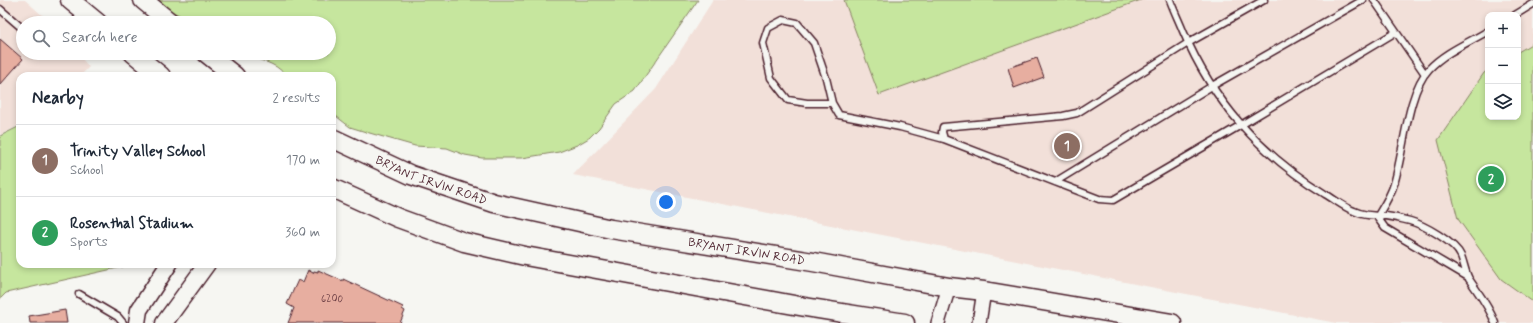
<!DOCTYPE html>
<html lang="en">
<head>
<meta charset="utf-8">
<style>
  body { margin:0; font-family:Mynerve,sans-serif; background:#f6f6f7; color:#1f2937 }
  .controls { position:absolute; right:12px; top:12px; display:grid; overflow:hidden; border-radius:8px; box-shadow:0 2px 6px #0003 }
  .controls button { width:36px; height:36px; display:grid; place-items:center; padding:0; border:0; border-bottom:1px solid #e0e1e3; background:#fff; color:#1f2937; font:20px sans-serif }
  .you { position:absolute; left:666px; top:202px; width:14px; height:14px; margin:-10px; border:3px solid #fff; border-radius:50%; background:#1a73e8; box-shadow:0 0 0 6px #1a73e833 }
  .badge { display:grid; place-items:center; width:26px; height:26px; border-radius:50%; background:#d1495b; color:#fff; font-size:13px; font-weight:700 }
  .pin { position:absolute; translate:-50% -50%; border:2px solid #fff; box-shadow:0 1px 4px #0006 }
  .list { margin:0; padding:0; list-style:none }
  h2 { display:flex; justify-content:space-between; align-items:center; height:52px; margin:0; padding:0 16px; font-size:17px }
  h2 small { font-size:13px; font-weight:400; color:#747a83 }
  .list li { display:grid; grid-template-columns:26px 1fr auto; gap:12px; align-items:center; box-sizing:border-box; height:72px; padding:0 16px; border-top:1px solid #e0e1e3 }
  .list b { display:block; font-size:15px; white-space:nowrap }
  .list p { margin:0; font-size:13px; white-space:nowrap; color:#747a83 }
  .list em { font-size:13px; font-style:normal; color:#747a83 }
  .icon { flex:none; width:22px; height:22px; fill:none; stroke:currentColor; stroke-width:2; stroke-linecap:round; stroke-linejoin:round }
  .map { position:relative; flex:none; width:1533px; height:323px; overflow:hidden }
  .search { position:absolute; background:#fff; box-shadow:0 2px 6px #0003; left:16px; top:16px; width:320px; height:44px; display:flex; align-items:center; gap:10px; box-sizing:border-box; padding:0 14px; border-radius:22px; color:#747a83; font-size:15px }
  .panel { position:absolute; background:#fff; box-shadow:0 2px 6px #0003; left:16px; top:72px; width:320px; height:196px; border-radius:12px }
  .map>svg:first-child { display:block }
  .built { fill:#f2e0d9; fill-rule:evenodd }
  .green { fill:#c6e69e; stroke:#888264 }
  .building { fill:#e7aea0; stroke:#4a1f2b }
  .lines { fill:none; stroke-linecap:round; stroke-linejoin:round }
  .service-casing { stroke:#4a1f2b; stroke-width:9 }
  .minor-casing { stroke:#4a1f2b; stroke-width:16 }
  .tertiary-casing { stroke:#4a1f2b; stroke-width:19 }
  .secondary-casing { stroke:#4a1f2b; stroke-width:21 }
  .service { stroke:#f6f6f2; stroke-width:6 }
  .minor { stroke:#f6f6f2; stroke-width:13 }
  .tertiary { stroke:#f6f6f2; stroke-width:16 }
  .secondary { stroke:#f6f6f2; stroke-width:18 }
  .labels { text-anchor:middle; stroke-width:3; stroke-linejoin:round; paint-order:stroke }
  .number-label { font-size:10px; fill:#714348 }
  .street-label { font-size:12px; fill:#4a1f2b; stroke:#f6f6f2 }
</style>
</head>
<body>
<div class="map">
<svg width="1533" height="323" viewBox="0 0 1533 323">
  <rect width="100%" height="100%" fill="#f6f6f2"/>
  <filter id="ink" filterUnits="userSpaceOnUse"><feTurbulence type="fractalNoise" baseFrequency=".025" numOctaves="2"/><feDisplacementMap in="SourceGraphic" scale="8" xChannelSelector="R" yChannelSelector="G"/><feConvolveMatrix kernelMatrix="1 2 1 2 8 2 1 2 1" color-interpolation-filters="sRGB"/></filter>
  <g filter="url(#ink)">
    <path class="built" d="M0,0H25L51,23H23V53H77L89,67L80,76H20V125L0,135Z
      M713,0H1533V323H1336L573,175L656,89ZM1488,15H1518V117H1488Z"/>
    <path class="green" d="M158,0H698L635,91L616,104L599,128L589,138L577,145L559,152L522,158H482L465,155L447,148L415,146L366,132L350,127L332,113V76H286C276,61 255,60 240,53H329V23H195C185,16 164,11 158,0Z
      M844,0H1141L879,95Z
      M1533,43V302L1501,279L1458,219L1438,140L1484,73L1488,70V117H1518V52Z
      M20,126V264H135L6,293L0,299V136Z"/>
    <path class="building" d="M0,39L23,59L0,85Z
      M1037,58L1044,77L1014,88L1008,68Z
      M308,270L313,273L314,271L318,272V270L343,281V279L403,307L402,309L405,311L400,323H288L294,308L287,304L298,280L303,282Z
      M65,310L67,323H30L29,316Z"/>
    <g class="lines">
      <g class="service-casing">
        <path id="service" d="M1170,0C1174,11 1179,21 1183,31C1213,102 1260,154 1325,194C1334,199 1344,207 1354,211C1364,216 1376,216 1386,216C1394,217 1402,219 1410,221C1424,225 1455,242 1461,256C1464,263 1465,272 1469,279C1479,294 1489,306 1495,323
          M1374,0L1425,74
          M0,9L23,29
          M1515,15L1533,4
          M73,23L83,13
          M832,103H807L788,100L771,78L763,43L768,28L783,20L797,23L814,43L826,78L832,103L839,115L900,127L944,139L1099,199L1113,200L1241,125L1396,32
          M944,139L942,132L943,127L1063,116L1077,113L1188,43L1264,0
          M1055,182L1212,86L1363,0
          M1377,217C1383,207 1391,195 1394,184C1404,152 1407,92 1429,69C1445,52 1468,43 1488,31
          M1377,217L1385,228L1468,277
          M79,294L118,317L123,323"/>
      </g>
      <g class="minor-casing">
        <path id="minor" d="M938,323L949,287
          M979,323L984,291"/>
      </g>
      <g class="tertiary-casing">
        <path id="tertiary" d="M137,323L139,310L169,264
          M164,323L207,264"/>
      </g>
      <g class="secondary-casing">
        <g id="secondary">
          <path d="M70,0L98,23"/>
          <path d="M143,0L171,23"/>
          <path d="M133,53L161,76"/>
          <path d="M206,53L235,76"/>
          <path id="s1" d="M332,138L411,175L494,203L611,229L813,262L949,287L984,291L1172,323"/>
          <path d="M332,188L398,218L464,242L525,256L805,307L905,323"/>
        </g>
      </g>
      <use href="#service" class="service"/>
      <use href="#minor" class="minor"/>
      <use href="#tertiary" class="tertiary"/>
      <use href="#secondary" class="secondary"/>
    </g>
  </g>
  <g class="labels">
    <g class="number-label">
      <text x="332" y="302">6200</text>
    </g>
    <g class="street-label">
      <text dy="4" stroke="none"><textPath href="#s1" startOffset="108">BRYANT IRVIN ROAD</textPath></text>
      <text dy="4" stroke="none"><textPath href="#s1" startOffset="432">BRYANT IRVIN ROAD</textPath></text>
    </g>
  </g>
</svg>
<div class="controls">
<button>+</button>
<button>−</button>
<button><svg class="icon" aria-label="layers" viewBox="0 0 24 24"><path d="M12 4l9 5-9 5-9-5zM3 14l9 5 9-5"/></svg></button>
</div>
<div class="you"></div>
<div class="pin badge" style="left:1067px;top:146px;background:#8d6e63">1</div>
<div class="pin badge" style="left:1491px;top:179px;background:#2e9e5b">2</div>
<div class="search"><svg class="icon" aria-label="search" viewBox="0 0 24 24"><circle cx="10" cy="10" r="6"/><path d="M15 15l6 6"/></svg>Search here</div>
<section class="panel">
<h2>Nearby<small>2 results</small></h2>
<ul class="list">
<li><span class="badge" style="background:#8d6e63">1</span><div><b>Trinity Valley School</b><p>School</p></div><em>170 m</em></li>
<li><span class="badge" style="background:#2e9e5b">2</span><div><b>Rosenthal Stadium</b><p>Sports</p></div><em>360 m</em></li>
</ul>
</section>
</div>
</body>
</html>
